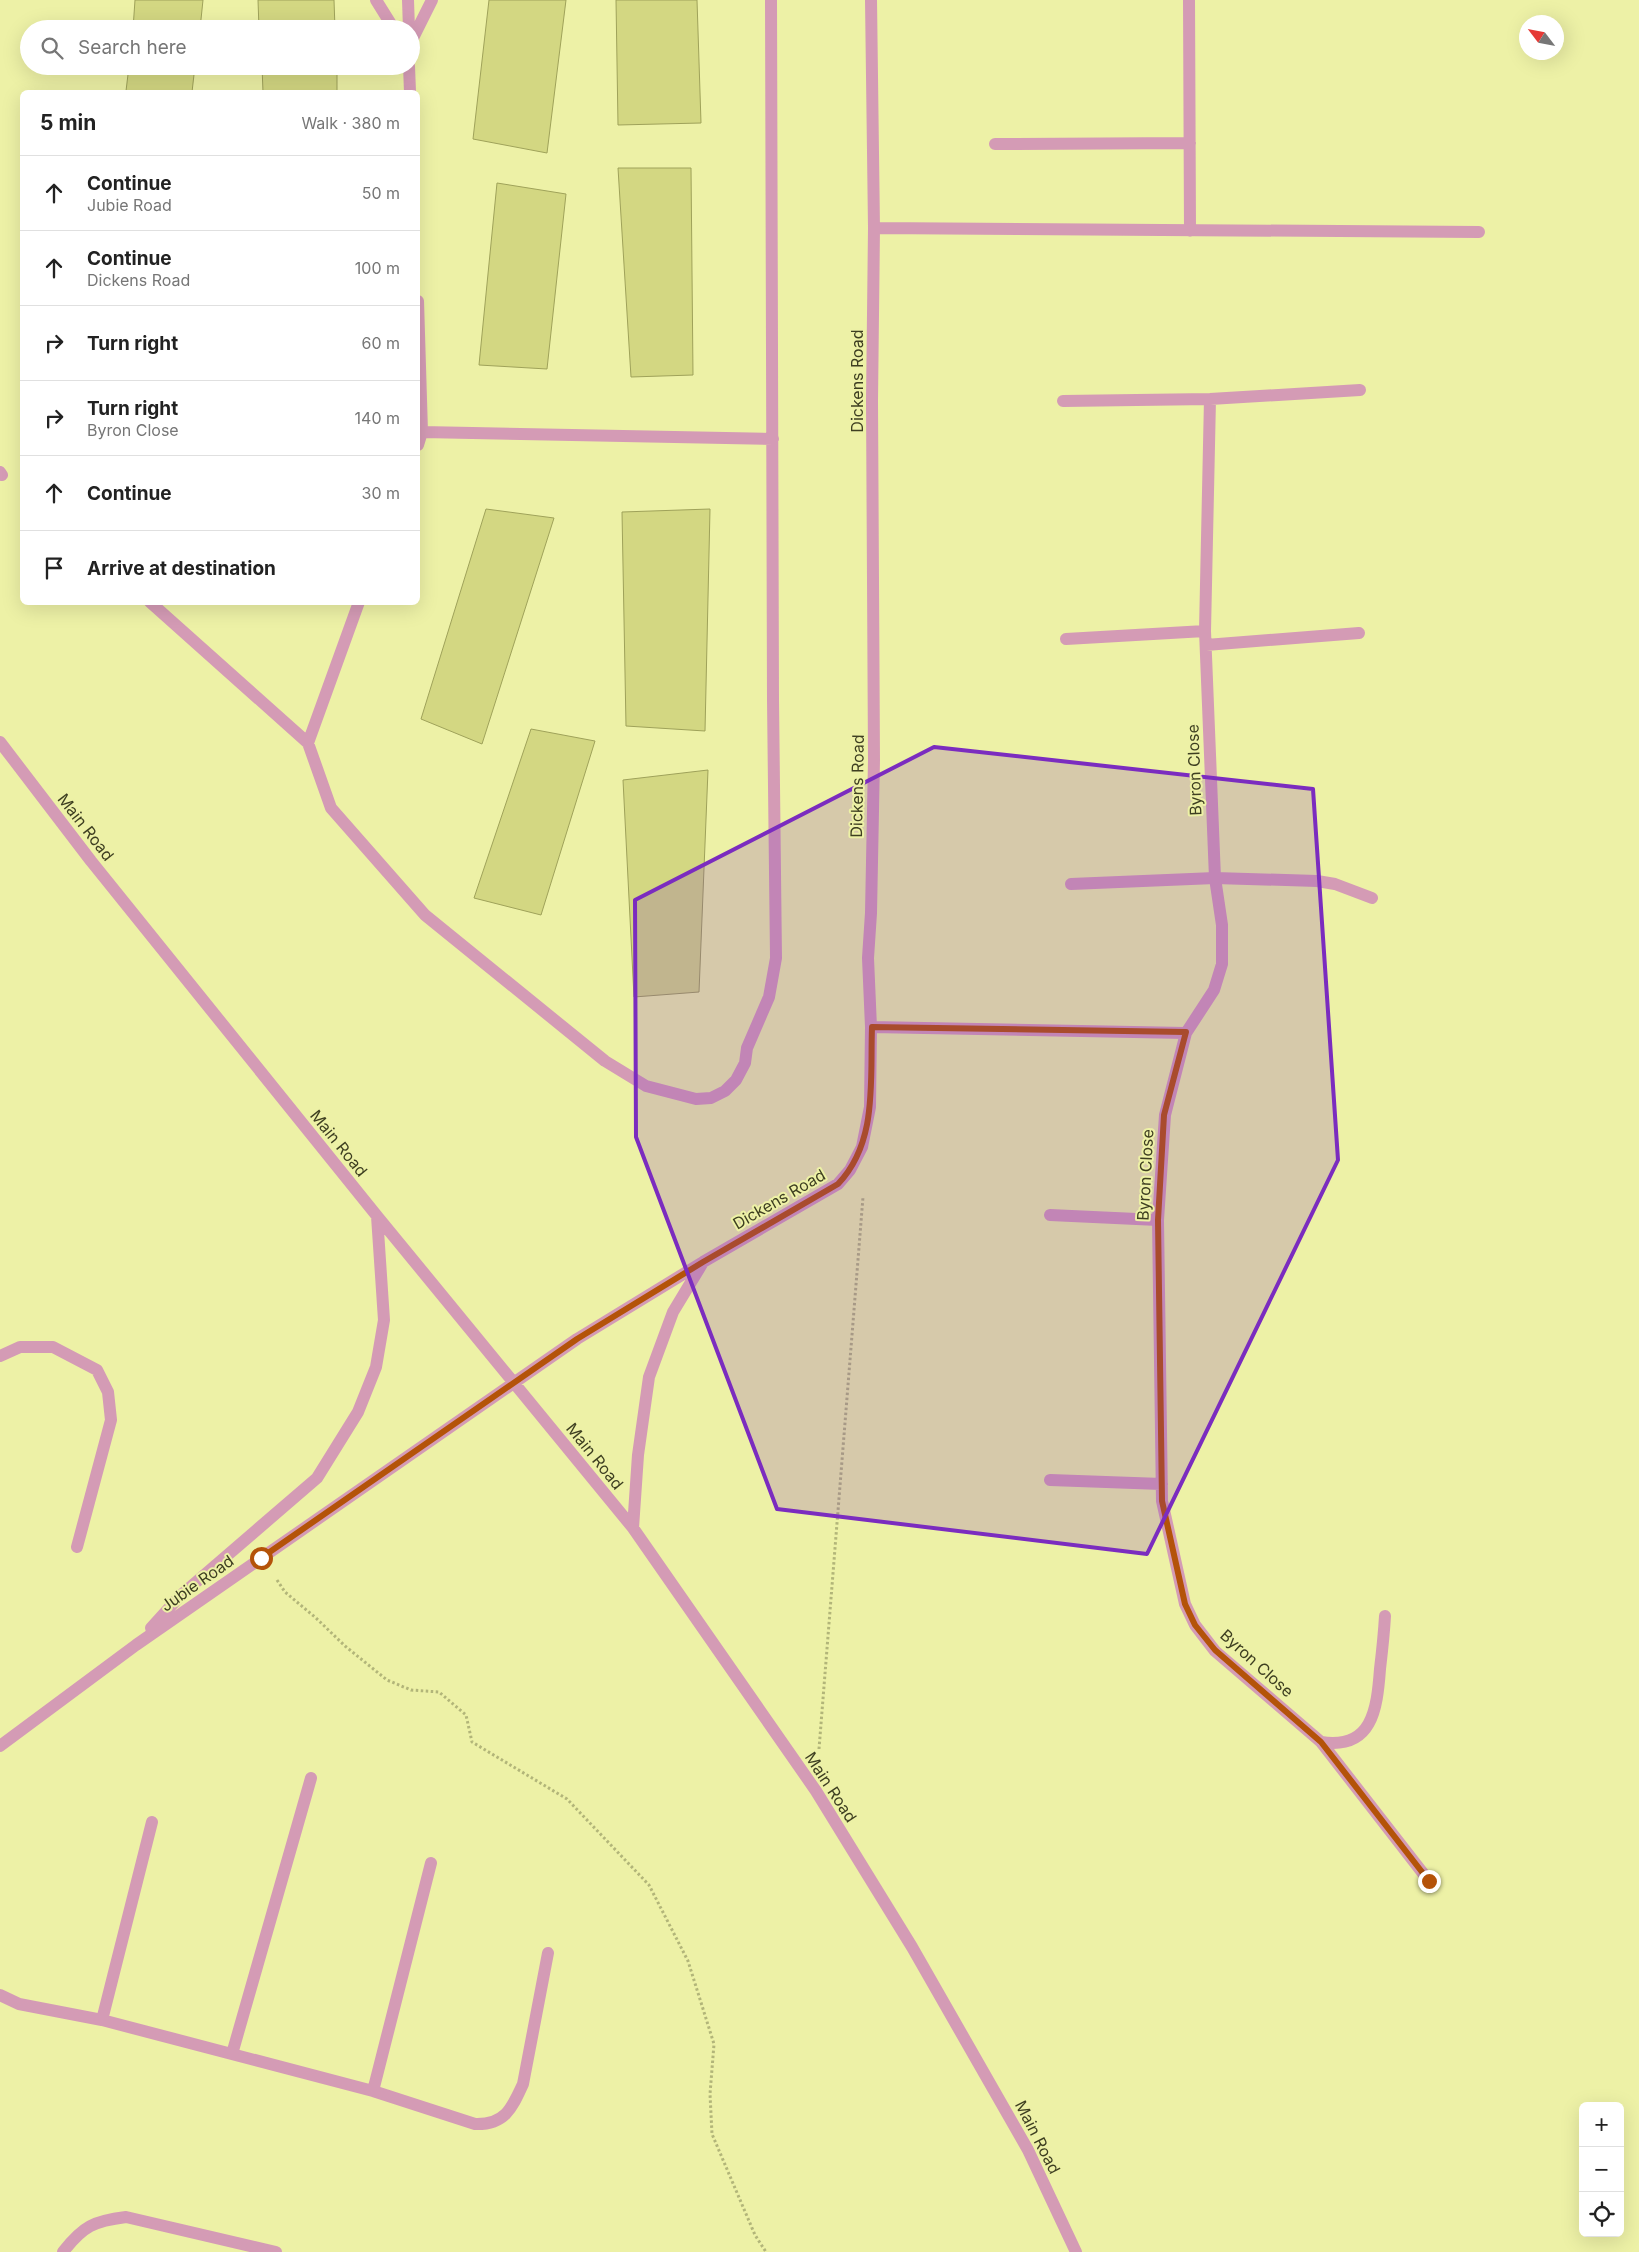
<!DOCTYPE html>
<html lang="en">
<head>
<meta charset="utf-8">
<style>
  body { margin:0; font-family:Inter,sans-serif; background:#f6f6f6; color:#222 }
  .controls { position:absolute; right:15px; bottom:15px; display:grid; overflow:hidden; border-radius:8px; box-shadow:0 5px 20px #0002 }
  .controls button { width:45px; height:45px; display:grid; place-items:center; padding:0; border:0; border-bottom:1px solid #e0e0e0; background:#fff; color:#222; font:25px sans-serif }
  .compass { position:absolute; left:1519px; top:15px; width:45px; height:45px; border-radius:50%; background:#fff; box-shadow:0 5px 20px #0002; rotate:302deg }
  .stop { position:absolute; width:15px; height:15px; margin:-11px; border:4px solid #b45309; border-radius:50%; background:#fff }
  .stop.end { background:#b45309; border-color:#fff; box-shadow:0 1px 5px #0008 }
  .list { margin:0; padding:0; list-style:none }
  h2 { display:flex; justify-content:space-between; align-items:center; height:65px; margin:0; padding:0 20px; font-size:21px }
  h2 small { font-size:16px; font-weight:400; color:#767676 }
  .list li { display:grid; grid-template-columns:32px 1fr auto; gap:15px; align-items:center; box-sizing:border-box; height:75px; padding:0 20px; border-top:1px solid #e0e0e0 }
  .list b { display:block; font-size:19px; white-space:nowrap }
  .list p { margin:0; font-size:16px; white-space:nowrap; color:#767676 }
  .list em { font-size:16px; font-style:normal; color:#767676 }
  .icon { flex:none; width:28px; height:28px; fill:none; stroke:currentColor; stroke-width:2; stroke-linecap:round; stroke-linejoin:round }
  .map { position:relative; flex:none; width:1639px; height:2252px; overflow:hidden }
  .search { position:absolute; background:#fff; box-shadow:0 5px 20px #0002; left:20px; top:20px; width:400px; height:55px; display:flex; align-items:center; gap:12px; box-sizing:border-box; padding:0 18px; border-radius:28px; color:#767676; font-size:19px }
  .panel { position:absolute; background:#fff; box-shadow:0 5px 20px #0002; left:20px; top:90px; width:400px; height:515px; border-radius:8px }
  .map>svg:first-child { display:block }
  .building { fill:#d3d782; stroke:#9fa25a }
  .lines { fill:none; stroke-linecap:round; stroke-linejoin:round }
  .path { stroke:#b2b579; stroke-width:3; stroke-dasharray:2.5 2.5; stroke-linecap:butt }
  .minor { stroke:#d49bb5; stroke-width:12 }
  .route { stroke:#b45309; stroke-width:6 }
  .marked { fill:#7b2cbf; fill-opacity:0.2; stroke:#7b2cbf; stroke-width:4; stroke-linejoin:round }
  .labels { text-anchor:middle; stroke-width:4; stroke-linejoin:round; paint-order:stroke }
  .street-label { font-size:16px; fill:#3e3f21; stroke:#edf1a6 }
</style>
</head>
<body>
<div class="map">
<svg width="1639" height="2252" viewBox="0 0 1639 2252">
  <rect width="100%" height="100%" fill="#edf1a6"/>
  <path class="building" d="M135,0H203L200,29H133Z
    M258,0H334L335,29H259Z
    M489,0H566L547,153L473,139Z
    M616,0H697L701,123L618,125Z
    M129,66H195L192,92L126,91Z
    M262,66H337V92H263Z
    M618,168H691L693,375L631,377Z
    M497,183L566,194L547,369L479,365Z
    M486,509L554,518L482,744L421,719Z
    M710,509L705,731L626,726L622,512Z
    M531,729L595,741L541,915L474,898Z
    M708,770L699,992L634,997L623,780Z"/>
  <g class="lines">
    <path class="path" d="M277,1580L285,1592L316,1618L345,1646L387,1680L411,1690L439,1692L466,1715L472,1742L567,1799L649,1885L688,1961L714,2044L710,2094L712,2134L755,2235L766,2252
      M819,1749L863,1197"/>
    <path class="minor" d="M376,0L394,29
      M408,0L409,29
      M1189,0L1190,231
      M411,42L432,0
      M409,66L410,92
      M995,144L1190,143
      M874,228L1479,232
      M418,301L422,432L418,445
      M1210,399L1205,631L1215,878L1222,925V964L1214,990L1186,1033L1165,1115L1158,1220L1162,1501L1185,1604L1195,1625L1215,1651L1321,1742C1372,1750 1377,1710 1380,1669C1382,1652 1384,1634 1385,1616
      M1063,401L1210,399L1360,390
      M422,432L773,439
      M0,472L2,475
      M150,602L308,743L331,808L425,915L605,1061L646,1086L696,1099L711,1098L725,1091L736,1080L745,1063L747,1048L769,997L776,958L773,700L771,0
      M1066,639L1205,631
      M1206,645L1359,633
      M0,742L91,861L377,1216L633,1528L816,1791L912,1947L1028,2150L1076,2252
      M308,743L359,602
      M1071,884L1215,878L1317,881L1335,884L1372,898
      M871,1027L1186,1033
      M1050,1215L1158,1220
      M0,1356L20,1347H53L97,1370L108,1392L111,1420L77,1547
      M1050,1480L1162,1484
      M633,1528L638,1455L649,1377L673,1312L702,1264
      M151,1628L180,1596L317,1478L358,1412L376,1367L384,1320L377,1216
      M1321,1742L1429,1881
      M0,1746L136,1645L577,1339L703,1262L838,1184L850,1170L862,1147L870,1107L871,1027L868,958L871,913L874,760L872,401L874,228L871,0
      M0,1995L19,2004L102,2020L373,2091L475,2124C505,2125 512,2108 523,2084L548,1953
      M102,2020L152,1822
      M232,2054L311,1778
      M373,2091L431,1863
      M63,2252C83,2226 94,2221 126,2217L276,2252"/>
  </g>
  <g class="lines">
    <path class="route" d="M261,1558L577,1339L703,1262L838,1184C878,1142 870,1081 872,1027L1186,1032L1164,1115L1158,1220L1162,1501L1185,1604L1195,1625L1215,1650L1321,1742L1429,1881"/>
  </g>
  <path class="marked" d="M934,747L1313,789L1338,1160L1147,1554L777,1509L636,1137L635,900Z"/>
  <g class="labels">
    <g class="street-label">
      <text transform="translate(857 381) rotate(-90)" y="6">Dickens Road</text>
      <text transform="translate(1194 770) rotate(-92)" y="6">Byron Close</text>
      <text transform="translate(857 786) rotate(-89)" y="6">Dickens Road</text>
      <text transform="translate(86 827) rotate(52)" y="6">Main Road</text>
      <text transform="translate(339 1143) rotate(51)" y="6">Main Road</text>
      <text transform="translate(1145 1175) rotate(-87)" y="6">Byron Close</text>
      <text transform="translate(779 1199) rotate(-30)" y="6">Dickens Road</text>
      <text transform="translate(595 1456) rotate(51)" y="6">Main Road</text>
      <text transform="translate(197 1583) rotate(-35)" y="6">Jubie Road</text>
      <text transform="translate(1257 1663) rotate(42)" y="6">Byron Close</text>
      <text transform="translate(831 1787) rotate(57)" y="6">Main Road</text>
      <text transform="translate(1038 2137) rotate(63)" y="6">Main Road</text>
    </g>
  </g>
</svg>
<div class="controls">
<button>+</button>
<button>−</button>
<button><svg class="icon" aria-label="locate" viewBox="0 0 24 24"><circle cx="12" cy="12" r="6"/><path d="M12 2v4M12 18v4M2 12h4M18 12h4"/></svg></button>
</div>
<svg class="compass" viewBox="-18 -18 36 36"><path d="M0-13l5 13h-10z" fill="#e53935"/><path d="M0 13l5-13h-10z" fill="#767676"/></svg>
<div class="stop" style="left:261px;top:1558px"></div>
<div class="stop end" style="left:1429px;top:1881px"></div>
<div class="search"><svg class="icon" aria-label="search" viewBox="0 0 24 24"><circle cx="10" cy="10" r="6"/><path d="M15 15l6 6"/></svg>Search here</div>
<section class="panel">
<h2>5 min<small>Walk · 380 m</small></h2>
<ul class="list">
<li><svg class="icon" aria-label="ahead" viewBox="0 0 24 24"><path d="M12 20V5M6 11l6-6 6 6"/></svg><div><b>Continue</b><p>Jubie Road</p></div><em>50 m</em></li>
<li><svg class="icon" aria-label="ahead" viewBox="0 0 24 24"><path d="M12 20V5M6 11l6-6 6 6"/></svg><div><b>Continue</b><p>Dickens Road</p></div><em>100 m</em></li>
<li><svg class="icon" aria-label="right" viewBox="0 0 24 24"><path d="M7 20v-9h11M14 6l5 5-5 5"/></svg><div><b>Turn right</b></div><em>60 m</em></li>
<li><svg class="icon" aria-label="right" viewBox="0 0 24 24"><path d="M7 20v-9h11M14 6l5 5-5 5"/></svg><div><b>Turn right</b><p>Byron Close</p></div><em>140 m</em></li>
<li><svg class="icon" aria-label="ahead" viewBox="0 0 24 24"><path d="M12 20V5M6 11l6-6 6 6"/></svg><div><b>Continue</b></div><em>30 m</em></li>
<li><svg class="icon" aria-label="arrive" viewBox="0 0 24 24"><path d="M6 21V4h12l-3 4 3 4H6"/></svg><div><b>Arrive at destination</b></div></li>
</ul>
</section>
</div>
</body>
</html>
